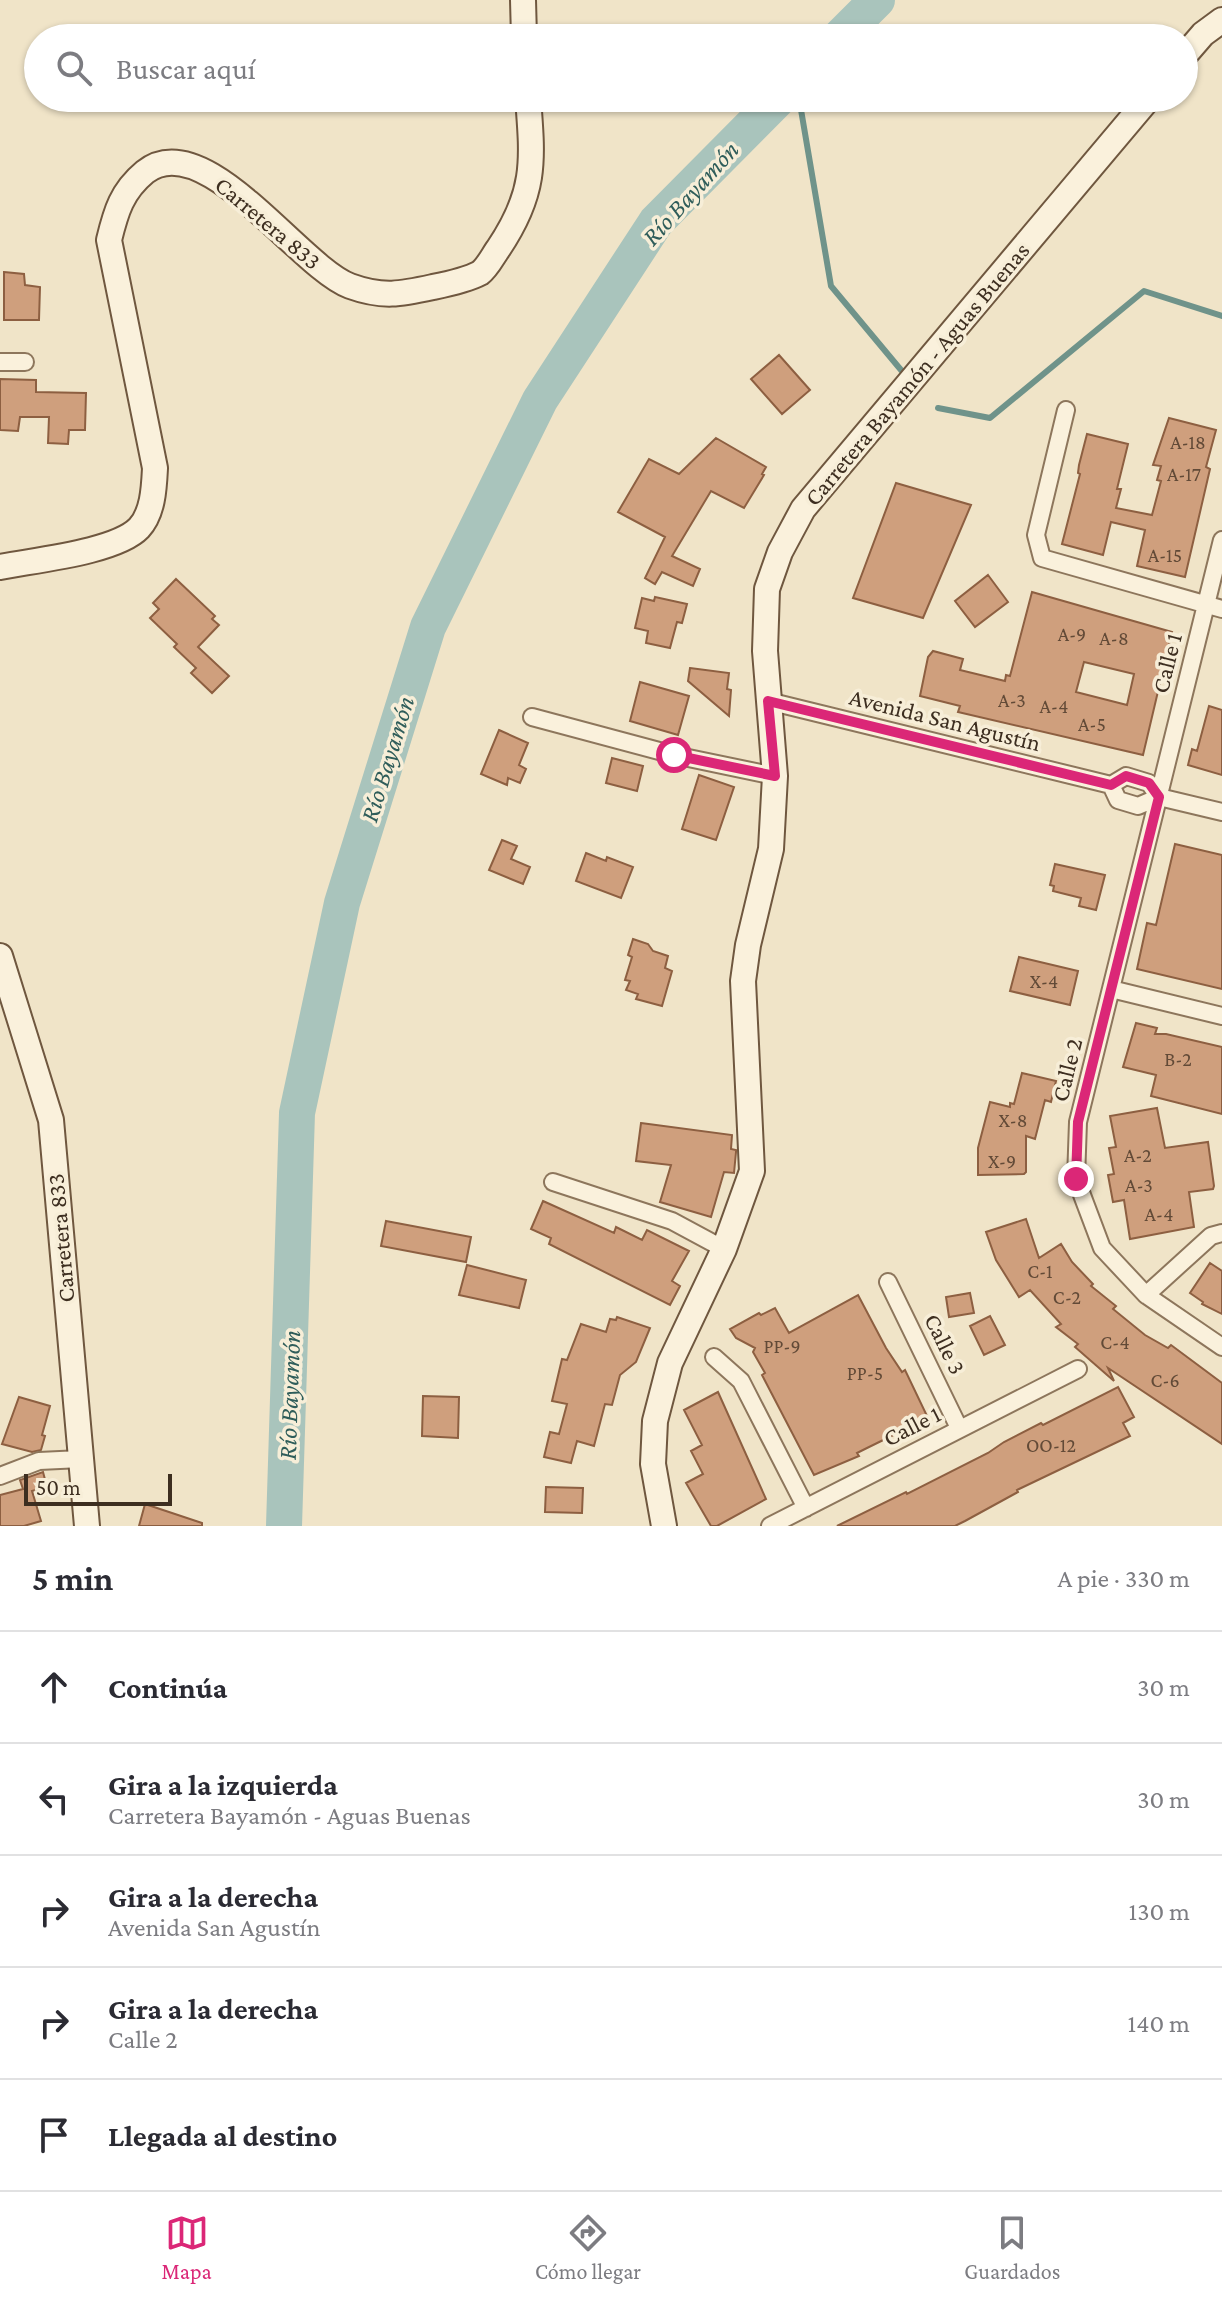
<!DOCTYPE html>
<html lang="es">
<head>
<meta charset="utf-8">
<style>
  body { margin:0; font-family:"Crimson Pro",serif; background:#f2f2f3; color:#2b2b33 }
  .scale { position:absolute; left:24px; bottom:20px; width:148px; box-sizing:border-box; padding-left:8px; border:4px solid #3d2e20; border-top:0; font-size:22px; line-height:28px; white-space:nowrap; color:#3d2e20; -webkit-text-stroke:6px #f7eed8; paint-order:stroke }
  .stop { position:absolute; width:24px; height:24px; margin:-18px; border:6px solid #db2777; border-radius:50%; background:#fff }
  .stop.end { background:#db2777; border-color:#fff; box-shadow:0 2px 8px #0008 }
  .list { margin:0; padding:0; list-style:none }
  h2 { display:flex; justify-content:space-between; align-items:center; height:104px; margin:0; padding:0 32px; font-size:34px }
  h2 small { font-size:26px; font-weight:400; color:#7c7c81 }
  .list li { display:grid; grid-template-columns:52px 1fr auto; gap:24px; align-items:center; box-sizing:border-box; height:112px; padding:0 32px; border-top:2px solid #e1e1e2 }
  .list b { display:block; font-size:30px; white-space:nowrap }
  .list p { margin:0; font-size:26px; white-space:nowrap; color:#7c7c81 }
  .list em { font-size:26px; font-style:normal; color:#7c7c81 }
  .icon { flex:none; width:44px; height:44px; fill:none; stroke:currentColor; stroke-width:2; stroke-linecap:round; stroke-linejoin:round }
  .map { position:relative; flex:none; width:1222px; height:1526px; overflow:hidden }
  .search { position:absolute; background:#fff; box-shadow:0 2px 6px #0004; left:24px; right:24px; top:24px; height:88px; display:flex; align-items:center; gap:20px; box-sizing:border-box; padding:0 28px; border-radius:44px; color:#7c7c81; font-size:30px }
  .sheet { height:664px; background:#fff }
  nav { display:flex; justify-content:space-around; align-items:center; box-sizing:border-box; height:112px; border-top:2px solid #e1e1e2; background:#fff; font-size:22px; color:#7c7c81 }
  nav a { display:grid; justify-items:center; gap:4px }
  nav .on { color:#db2777 }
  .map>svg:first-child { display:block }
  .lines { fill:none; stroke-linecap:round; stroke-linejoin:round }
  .stream { stroke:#6f938a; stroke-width:6 }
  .river { stroke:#a9c4bc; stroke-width:36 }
  .building { fill:#cf9f7d; stroke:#8d5f41; stroke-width:2; fill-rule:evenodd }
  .street-casing { stroke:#8d765c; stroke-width:20 }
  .secondary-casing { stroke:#6f573f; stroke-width:28 }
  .street { stroke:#faf1dc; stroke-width:16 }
  .secondary { stroke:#faf1dc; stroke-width:24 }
  .route { stroke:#db2777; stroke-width:10 }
  .labels { text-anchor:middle; stroke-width:7; stroke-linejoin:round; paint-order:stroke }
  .number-label { font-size:20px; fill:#624a37 }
  .street-label { font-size:24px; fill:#3d2e20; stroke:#f7eed8 }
  .water-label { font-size:26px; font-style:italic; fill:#2f5d5a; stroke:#f7eed8 }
</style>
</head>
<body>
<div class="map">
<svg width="1222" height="1526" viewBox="0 0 1222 1526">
  <rect width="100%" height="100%" fill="#f0e4c8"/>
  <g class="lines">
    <path class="stream" d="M799,98L831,286L901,370
      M938,408L990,418L1144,291L1222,316"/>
    <path class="river" d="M839,38L877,0
      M284,1526L297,1113L342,903L428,627L540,400L656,222L779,98"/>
  </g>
  <path class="building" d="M4,272L24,274L25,285L40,287L39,320H4Z
    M779,355L810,390L782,414L751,379Z
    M0,379L36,380V392L86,393L85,430H69L68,444L48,443L49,417H20L18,431L0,430Z
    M1169,418L1216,430L1206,467L1210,469L1185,577L1137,566L1145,530L1111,522L1103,555L1062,544L1080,474L1078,473L1079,465L1087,434L1128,444L1117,489H1121L1116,508L1152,515L1161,481L1157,480L1161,466L1153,465Z
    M716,438L766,467L762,474L764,475L744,508L711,491L672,556L700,569L693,586L662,572L655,584L645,578L665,537L618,512L649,459L679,474Z
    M896,483L971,505L923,618L853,598Z
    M988,575L1008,602L975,627L955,601Z
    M176,579L215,616L212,619L219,625L198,647L229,676L212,693L191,673L196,668L174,647L177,644L150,618L159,609L153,603Z
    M1032,592L1172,632L1143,755L958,712L960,706L920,696L928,657L933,651L963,659L960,670L1005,681L1006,675L1010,676ZM1084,662L1134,674L1127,705L1076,692Z
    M655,597L687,604L682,623L677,622L670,648L646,643L648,631L635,628L642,598L654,601Z
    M690,668L729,673L727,689L731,690L729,716L688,681Z
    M640,682L689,696L678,735L630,721Z
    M1209,706L1222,710V775L1188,765L1192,749L1197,751Z
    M499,730L528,743L519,765L526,769L520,783L508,778L507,785L481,774Z
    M612,758L643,766L637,791L606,783Z
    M699,775L734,787L716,840L682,829Z
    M502,840L517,846L511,859L530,867L523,884L489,870Z
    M1175,844L1222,855V989L1137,969L1147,923L1156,925Z
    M586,853L606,861L607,857L633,867L621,898L576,881Z
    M1055,864L1105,875L1096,910L1079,906L1081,898L1053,891L1054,886L1050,885Z
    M633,939L648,944L653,951L668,956L665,968L672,971L662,1006L636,999L638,994L626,990L630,981L625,980L632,957L628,955Z
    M1019,957L1078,971L1070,1005L1010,991Z
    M1136,1023L1157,1028L1155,1034H1166L1222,1047V1114L1151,1096L1156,1075L1123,1067Z
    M1022,1073L1056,1081L1051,1102L1045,1100L1035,1139L1026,1136V1172L1024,1174L978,1175V1148L990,1102L1010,1107V1103L1014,1104Z
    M1157,1108L1165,1148L1208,1142L1214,1186L1213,1189L1189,1192L1194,1227L1130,1239L1124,1200L1113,1202L1108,1175L1114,1174L1109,1148L1116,1147L1110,1116Z
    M641,1123L732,1135L731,1149L736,1150V1152L734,1173L724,1172L711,1217L660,1202L671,1165L636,1161Z
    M543,1201L614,1233L616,1227L642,1240L647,1230L689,1251L672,1281L680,1286L670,1305L549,1244L551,1238L531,1229Z
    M1026,1219L1039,1258L1061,1244L1072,1262L1093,1284L1091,1286L1116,1306L1113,1309L1145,1335L1168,1348L1171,1345L1222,1383V1444L1108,1368L1114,1381L1075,1347L1078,1344L1056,1327L1061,1324L1030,1290L1019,1297L996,1260L986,1232Z
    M386,1221L471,1237L466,1262L381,1246Z
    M1210,1263L1222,1271V1314L1202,1304L1203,1302L1190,1293Z
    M467,1265L526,1280L519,1308L459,1295Z
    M970,1293L974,1313L949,1317L946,1297Z
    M858,1295L886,1348L902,1372L905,1370L928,1418L865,1449L857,1453L859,1456L814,1475L762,1375L765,1373L753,1352L755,1348L736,1338L730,1329L759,1313L761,1315L775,1308L789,1333Z
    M990,1316L1005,1345L984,1355L970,1326Z
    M617,1317L650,1328L636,1362L620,1375L612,1405L605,1404L594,1446L577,1441L571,1463L544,1457L550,1432L559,1434L567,1404L552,1401L562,1359L567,1360L581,1324L606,1332L610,1319L616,1320Z
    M1118,1387L1134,1417L1123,1423L1130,1436L1017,1490L1018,1492L965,1521L955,1526H837L906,1492L907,1494L988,1453L1004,1442L1041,1423L1043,1425Z
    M718,1392L766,1499L717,1526H711L686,1483L703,1474L691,1451L702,1445L684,1410Z
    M423,1396L459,1397L458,1438L422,1436Z
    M19,1397L50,1406L42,1435L45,1436L41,1450L32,1452L2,1444Z
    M43,1472L47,1487L32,1491L41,1521L24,1526H0V1495L23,1489L20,1480Z
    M546,1487L583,1488L582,1513L545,1512Z
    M145,1504L202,1523V1526H139Z"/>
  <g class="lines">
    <g class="street-casing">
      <path id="street" d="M0,362H25
        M1066,410L1036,535L1042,558L1222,609
        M1222,540L1078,1122L1076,1179L1102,1248L1146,1295L1222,1347
        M768,701L1111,785L1126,776L1149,783L1159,797
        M532,717L674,755L775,776
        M1111,785L1118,800L1138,806L1159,797L1222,812
        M1111,989L1222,1016
        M553,1182L672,1221L724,1249
        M888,1282L959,1428
        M1146,1295L1211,1236L1222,1233
        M714,1357L741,1381L806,1508
        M0,1476L39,1461L81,1459
        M770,1526L1078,1369"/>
    </g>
    <g class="secondary-casing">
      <path id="secondary" d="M523,0L524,38
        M1184,56L1203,34L1222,20
        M0,567C35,560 116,552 139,528C153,513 154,488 155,468L109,240C116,211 122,191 145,172C204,125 299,267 350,286C383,298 401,294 433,287C448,284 467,280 480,273C487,268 493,256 498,249C536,193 533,162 528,98
        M0,956L51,1120L87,1526
        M664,1526L653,1464L655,1421L670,1363L724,1249L752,1171L743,981L748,945L771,849L775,776L765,651L767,589L780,552L803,509L1149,98"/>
    </g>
    <use href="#street" class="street"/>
    <use href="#secondary" class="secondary"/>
  </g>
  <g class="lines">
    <path class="route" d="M674,755L775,776L768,701L1111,785L1126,776L1149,783L1159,797L1078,1122L1076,1179"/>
  </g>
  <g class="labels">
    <g class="number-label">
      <text x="1188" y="449">A-18</text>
      <text x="1184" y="481">A-17</text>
      <text x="1165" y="562">A-15</text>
      <text x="1072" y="641">A-9</text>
      <text x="1114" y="645">A-8</text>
      <text x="1012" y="707">A-3</text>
      <text x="1054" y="713">A-4</text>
      <text x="1092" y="731">A-5</text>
      <text x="1044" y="988">X-4</text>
      <text x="1178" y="1066">B-2</text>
      <text x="1013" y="1127">X-8</text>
      <text x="1138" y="1162">A-2</text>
      <text x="1002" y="1168">X-9</text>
      <text x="1139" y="1192">A-3</text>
      <text x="1159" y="1221">A-4</text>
      <text x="1040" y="1278">C-1</text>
      <text x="1067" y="1304">C-2</text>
      <text x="1115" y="1349">C-4</text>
      <text x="782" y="1353">PP-9</text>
      <text x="865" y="1380">PP-5</text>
      <text x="1165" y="1387">C-6</text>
      <text x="1051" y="1452">OO-12</text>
    </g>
    <g class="street-label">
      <text transform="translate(268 223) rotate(40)" y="8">Carretera 833</text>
      <text transform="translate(917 374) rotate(-50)" y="8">Carretera Bayamón - Aguas Buenas</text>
      <text transform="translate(1167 663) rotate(-76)" y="8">Calle 1</text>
      <text transform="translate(945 720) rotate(14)" y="8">Avenida San Agustín</text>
      <text transform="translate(1067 1070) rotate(-76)" y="8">Calle 2</text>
      <text transform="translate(61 1238) rotate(-95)" y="8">Carretera 833</text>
      <text transform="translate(945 1344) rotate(64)" y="8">Calle 3</text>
      <text transform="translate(912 1426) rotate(-27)" y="8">Calle 1</text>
    </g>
    <g class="water-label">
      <text transform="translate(690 193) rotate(-48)" y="9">Río Bayamón</text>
      <text transform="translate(387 759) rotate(-73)" y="9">Río Bayamón</text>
      <text transform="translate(289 1395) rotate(-88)" y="9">Río Bayamón</text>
    </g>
  </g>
</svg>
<div class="scale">50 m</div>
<div class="stop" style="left:674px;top:755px"></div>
<div class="stop end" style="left:1076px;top:1179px"></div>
<div class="search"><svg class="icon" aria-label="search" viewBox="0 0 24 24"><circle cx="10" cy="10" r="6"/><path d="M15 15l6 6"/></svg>Buscar aquí</div>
</div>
<section class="sheet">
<h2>5 min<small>A pie · 330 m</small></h2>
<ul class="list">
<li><svg class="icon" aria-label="ahead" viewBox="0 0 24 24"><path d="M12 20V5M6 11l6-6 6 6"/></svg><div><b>Continúa</b></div><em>30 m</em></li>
<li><svg class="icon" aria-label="left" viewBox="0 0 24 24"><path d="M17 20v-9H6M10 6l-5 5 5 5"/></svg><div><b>Gira a la izquierda</b><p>Carretera Bayamón - Aguas Buenas</p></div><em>30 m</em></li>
<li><svg class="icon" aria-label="right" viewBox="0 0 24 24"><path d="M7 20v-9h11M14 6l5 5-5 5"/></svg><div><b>Gira a la derecha</b><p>Avenida San Agustín</p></div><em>130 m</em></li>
<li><svg class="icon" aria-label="right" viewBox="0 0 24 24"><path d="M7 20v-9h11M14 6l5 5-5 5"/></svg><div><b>Gira a la derecha</b><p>Calle 2</p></div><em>140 m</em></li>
<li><svg class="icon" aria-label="arrive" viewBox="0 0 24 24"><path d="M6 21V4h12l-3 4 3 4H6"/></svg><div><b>Llegada al destino</b></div></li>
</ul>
</section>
<nav>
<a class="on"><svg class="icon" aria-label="map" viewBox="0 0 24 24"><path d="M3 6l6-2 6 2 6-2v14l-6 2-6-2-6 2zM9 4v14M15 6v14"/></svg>Mapa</a>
<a><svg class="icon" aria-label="directions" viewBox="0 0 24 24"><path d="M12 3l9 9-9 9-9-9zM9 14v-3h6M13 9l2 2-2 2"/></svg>Cómo llegar</a>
<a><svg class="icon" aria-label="saved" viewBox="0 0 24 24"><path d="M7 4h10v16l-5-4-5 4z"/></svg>Guardados</a>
</nav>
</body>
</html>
